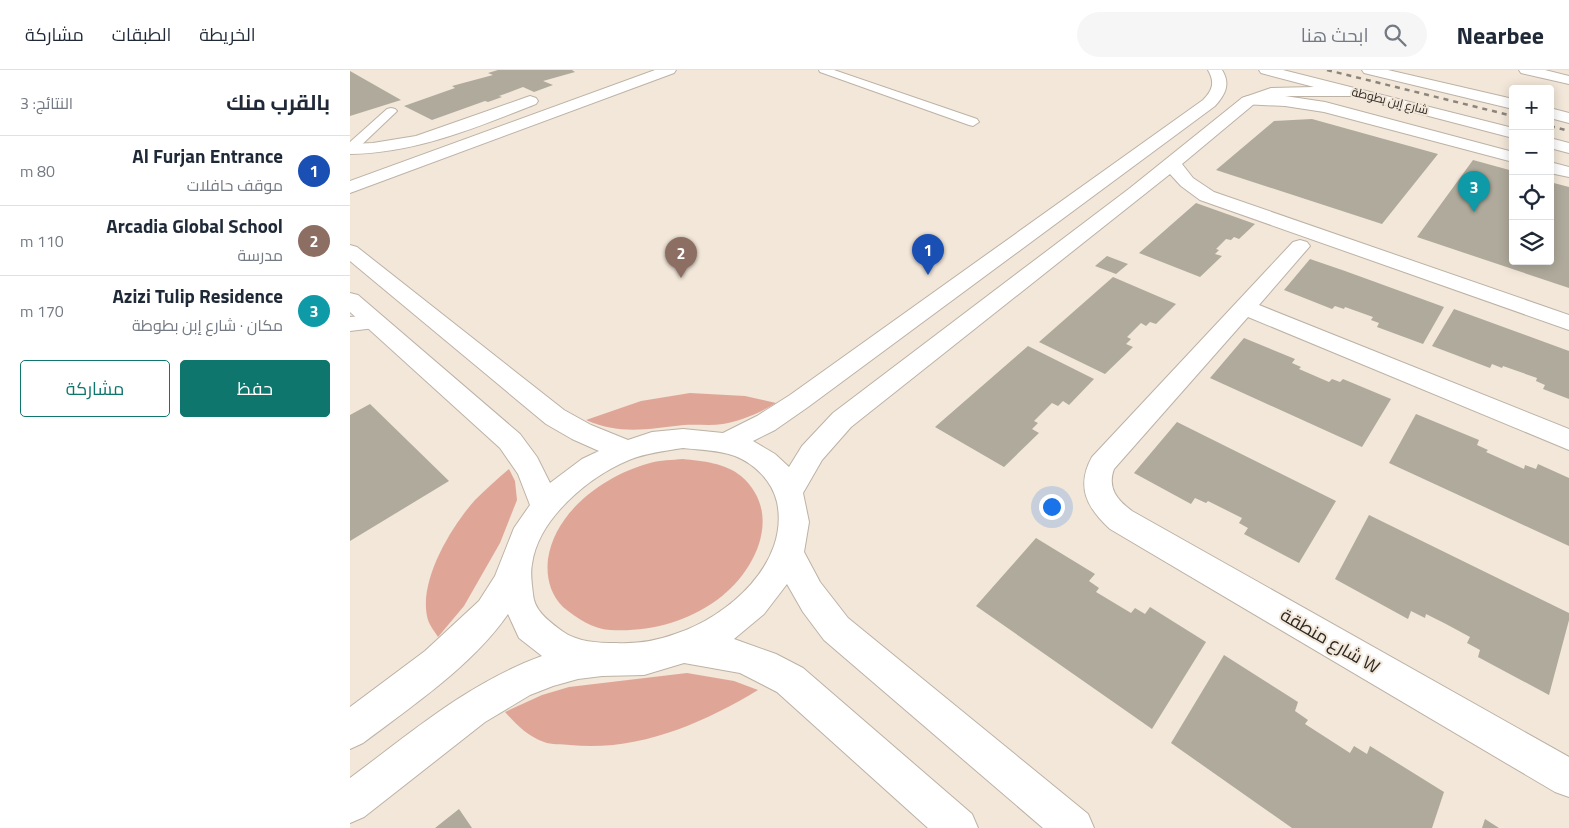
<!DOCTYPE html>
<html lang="ar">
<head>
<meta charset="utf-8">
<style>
  body { margin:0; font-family:"Titillium Web",Cairo,sans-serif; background:#f6f6f7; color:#1f2937; direction:rtl }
  .controls { position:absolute; right:15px; top:15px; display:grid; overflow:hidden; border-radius:5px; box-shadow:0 2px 12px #0003 }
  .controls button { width:45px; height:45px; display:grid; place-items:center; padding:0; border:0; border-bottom:1px solid #e0e1e3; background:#fff; color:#1f2937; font:25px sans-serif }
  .you { position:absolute; left:701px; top:436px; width:18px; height:18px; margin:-12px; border:4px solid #fff; border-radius:50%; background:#1a73e8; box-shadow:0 0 0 8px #1a73e833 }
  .badge { display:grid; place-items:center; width:32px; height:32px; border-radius:50%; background:#0f766e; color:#fff; font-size:16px; font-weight:700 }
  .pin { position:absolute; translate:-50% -41px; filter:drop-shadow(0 1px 2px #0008) }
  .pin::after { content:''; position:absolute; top:26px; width:18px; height:15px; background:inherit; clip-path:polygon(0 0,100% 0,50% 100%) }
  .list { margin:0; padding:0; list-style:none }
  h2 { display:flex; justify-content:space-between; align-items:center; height:65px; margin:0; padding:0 20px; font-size:21px }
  h2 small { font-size:16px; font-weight:400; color:#747a83 }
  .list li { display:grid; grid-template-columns:32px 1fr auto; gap:15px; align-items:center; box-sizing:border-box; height:70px; padding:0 20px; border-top:1px solid #e0e1e3 }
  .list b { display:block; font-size:19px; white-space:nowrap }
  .list p { margin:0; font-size:16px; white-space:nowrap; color:#747a83 }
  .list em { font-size:16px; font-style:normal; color:#747a83 }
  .actions { display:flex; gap:10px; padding:15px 20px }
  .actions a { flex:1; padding:11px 0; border:1px solid #0f766e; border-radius:5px; text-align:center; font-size:18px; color:#0f766e }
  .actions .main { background:#0f766e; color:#fff }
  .icon { flex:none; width:28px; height:28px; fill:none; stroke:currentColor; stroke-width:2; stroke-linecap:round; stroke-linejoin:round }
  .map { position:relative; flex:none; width:1219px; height:758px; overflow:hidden; direction:ltr }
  header { display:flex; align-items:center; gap:30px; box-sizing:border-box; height:70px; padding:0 25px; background:#fff; border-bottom:1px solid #e0e1e3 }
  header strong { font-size:24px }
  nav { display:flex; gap:28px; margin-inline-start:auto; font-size:18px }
  .search { width:350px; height:45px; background:#f6f6f7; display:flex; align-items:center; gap:12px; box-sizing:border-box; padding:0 18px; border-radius:28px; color:#747a83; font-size:19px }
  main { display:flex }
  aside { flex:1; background:#fff }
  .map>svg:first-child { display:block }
  .green { fill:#dfa698 }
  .building { fill:#afaa9b }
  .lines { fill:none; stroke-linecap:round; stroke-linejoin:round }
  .lane-casing { stroke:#bcb2a5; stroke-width:2 }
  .street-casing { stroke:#bcb2a5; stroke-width:2 }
  .secondary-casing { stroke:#bcb2a5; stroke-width:2 }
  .lane { fill:#fff; fill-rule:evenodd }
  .street { fill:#fff; fill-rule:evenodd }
  .secondary { fill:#fff; fill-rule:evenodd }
  .rail { stroke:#8c857c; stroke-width:2.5; stroke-dasharray:5 5; stroke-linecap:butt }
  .labels { text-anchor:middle; stroke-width:4; stroke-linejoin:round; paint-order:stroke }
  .far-street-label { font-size:12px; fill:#2d2924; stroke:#f2e7d9 }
  .near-street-label { font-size:18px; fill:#2d2924; stroke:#f2e7d9 }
</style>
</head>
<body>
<header>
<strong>Nearbee</strong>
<div class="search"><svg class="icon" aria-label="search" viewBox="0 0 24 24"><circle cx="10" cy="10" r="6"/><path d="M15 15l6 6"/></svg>ابحث هنا</div>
<nav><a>الخريطة</a><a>الطبقات</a><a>مشاركة</a></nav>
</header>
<main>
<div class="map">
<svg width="1219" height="758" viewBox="0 0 1219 758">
  <rect width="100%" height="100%" fill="#f2e7d9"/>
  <path class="green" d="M340,323L395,326L426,333C410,343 391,351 373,354C360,356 347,354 334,355C299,359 269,365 236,350L291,331Z
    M333,389C353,391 375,393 391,406C434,443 406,502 367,530C335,553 298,562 260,560C243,559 226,548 213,537C200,524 196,507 198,489C205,441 255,405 300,393C310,390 322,390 333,389Z
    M159,399L165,411L167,430L150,473L114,536L88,567C85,562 80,556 78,550C67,513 101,457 125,430C136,419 147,409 159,399Z
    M337,603L384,611L408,620C352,654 287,682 220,675C212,674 201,675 194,672C177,666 166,654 155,642L192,625L219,617Z"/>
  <path class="building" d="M148,0H222L225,2L193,11L203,15L184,22L173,17L149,26L152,27L138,32L135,31L82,50L54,36L105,18L102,16L143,5L138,3Z
    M0,1L51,30L0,46Z
    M962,49L1088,84L1032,154L866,100L924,51Z
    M1123,90L1163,101V191H1200V112L1219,117V218L1067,167Z
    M846,133L905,154L889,169L884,167L881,170L876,169L866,179L869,180L865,184L872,186L850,207L789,183Z
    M757,186L778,194L766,204L745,196Z
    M960,189L995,201L1094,237L1073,274L1027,257L1029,253L1021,250L1023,247L995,237L994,239L985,236L982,239L934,220Z
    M763,207L826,234L806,254L800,252L796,256L791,253L777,267L781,269L776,274L783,277L755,304L689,272Z
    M1104,239L1219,281V329L1193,319L1195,315L1186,311L1187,308L1153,296L1152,298L1142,294L1140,298L1082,276Z
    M894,268L945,289L942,293L951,297L949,299L979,312L982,309L990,312L993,309L1041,329L1012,377L860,308Z
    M678,276L744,309L719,335L713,331L708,336L702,333L684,351L688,353L682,359L689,363L654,397L585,357Z
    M20,334L99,411L0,471V345Z
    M1066,344L1129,370L1127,375L1138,380L1136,382L1174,399L1175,395L1186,399L1188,394L1219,408V476L1039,393Z
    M827,352L986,431L949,493L894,464L898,458L889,453L892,448L858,431L856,433L845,428L841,434L784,403Z
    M1019,445L1219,543V550L1199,625L1128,587L1130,580L1117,573L1120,567L1096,554L1076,544L1075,548L1061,541L1058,549L985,509Z
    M686,468L745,504L739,511L749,518L746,522L781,543L785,538L795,544L800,537L856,572L802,659L626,536Z
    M874,585L948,632L945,641L958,650L955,654L1000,683L1004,676L1017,684L1020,676L1094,722L1082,758H942L821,673Z
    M109,739L122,758H85Z
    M1135,749L1149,758H1132Z"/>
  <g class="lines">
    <g class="lane-casing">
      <path id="lane" d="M469,0H484L627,49L629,52L623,56L619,55L470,2Z
        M41,38L45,39L47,41L45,43L4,82L0,83V72L37,39Z"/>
    </g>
    <g class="street-casing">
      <path id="street" d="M305,0H326L324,3L0,123V111Z
        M1169,0H1195L1219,6V14L1171,3Z
        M180,26L186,28L188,31L186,34C125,58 66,83 0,84V74L23,73L66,66Z
        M898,26H935L975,32L1163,82V92L974,42L935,36L892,34L890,31L892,28Z
        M1200,92L1219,97V107L1200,103Z
        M950,170L957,172L960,176L909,235L1219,359V380L898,247L764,399C757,418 767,430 782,441L1219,687V727L1205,722L760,459C736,437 726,416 742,387L943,172Z
        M25,245L33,247L37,252L33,257L0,261V247Z"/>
    </g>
    <g class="secondary-casing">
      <path id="secondary" d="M858,0H872C881,14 875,25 865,36L458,337L425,360L403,371L425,384L439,397L452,376L483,343L780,118L892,28L921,18L964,17L911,3L909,0H933L1163,58V68L1002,26H939L923,27L904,34L832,94L843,108L864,122L1219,245V260L850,130L831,116L820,104L501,357L472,390L453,423L459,452L454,482L470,512L498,548L738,744L744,758H693L474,570L453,542L437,514L414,544L384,569L426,584L453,598L622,744L628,758H578L427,622L390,603L334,593L294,605L252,606L228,609L203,616L180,625L135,652L14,747L0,753V708C62,662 118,613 192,586L169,568L158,544C123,595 62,636 13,673L0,679V637L75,581L129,531L145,506L164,458L180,435L168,404L150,378L0,242V223L8,225L170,364L187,387L200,413L232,389L249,381L222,369L196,354L0,191V175L7,177L214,340L241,355L278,370L302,362L333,359L373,363L407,346L440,325L853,30C863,20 865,12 858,0ZM333,378C351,380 368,380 385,386C405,394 422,411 427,432C440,493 378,547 325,564C306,571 287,574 266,573C248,573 227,572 212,561C200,552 184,541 183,524C182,515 180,503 182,494C188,449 238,407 279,390C296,383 314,381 333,378Z
        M1012,0H1038L1163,29V39L1014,3Z
        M1200,38L1219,43V53L1200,48Z
        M1200,68L1219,73V83L1200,78Z"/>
    </g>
    <use href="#lane" class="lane"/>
    <use href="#street" class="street"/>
    <use href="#secondary" class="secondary"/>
    <path class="rail" d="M977,0L1163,46
      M1200,56L1219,61"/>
  </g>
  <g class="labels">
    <g class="far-street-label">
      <text transform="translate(1040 31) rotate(14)" y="4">شارع إبن بطوطة</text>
    </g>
    <g class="near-street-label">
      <text transform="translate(980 571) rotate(30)" y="6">شارع منطقة W</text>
    </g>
  </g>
</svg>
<div class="controls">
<button>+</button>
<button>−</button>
<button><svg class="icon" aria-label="locate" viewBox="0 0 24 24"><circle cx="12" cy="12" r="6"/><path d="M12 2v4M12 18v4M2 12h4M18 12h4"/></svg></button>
<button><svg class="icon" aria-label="layers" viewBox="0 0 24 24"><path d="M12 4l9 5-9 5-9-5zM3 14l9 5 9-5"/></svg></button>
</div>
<div class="you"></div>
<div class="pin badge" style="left:578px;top:205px;background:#1a4fb4">1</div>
<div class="pin badge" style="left:331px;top:208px;background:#8d6e63">2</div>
<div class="pin badge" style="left:1124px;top:142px;background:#0f9aa8">3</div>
</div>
<aside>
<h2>بالقرب منك<small>النتائج: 3</small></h2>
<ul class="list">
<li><span class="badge" style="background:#1a4fb4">1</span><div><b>Al Furjan Entrance</b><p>موقف حافلات</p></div><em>80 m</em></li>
<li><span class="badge" style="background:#8d6e63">2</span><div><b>Arcadia Global School</b><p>مدرسة</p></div><em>110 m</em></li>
<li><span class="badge" style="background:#0f9aa8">3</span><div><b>Azizi Tulip Residence</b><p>مكان · شارع إبن بطوطة</p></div><em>170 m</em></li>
</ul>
<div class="actions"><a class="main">حفظ</a><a>مشاركة</a></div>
</aside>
</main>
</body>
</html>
